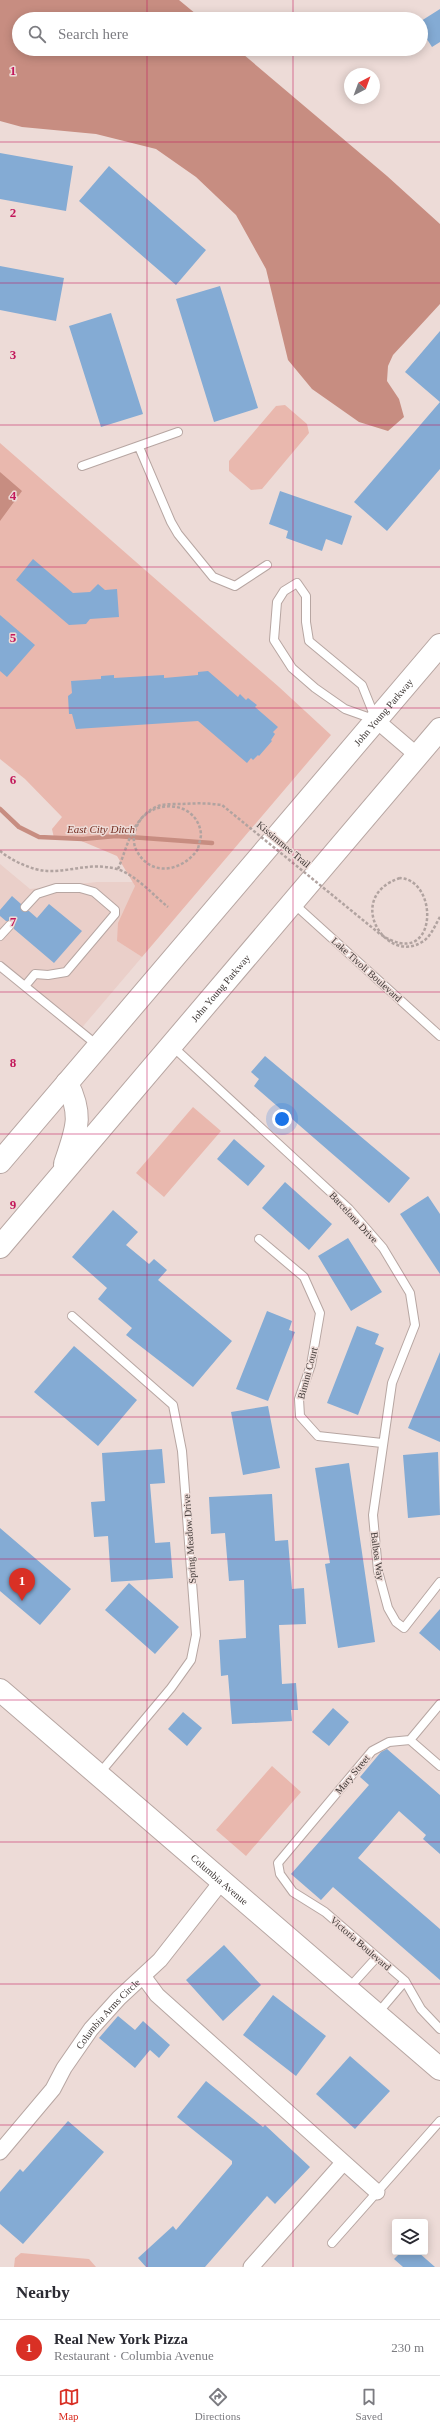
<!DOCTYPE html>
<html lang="en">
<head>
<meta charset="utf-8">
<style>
  body { margin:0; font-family:"Times New Roman",serif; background:#f7f7f7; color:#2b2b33 }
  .controls { position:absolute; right:12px; bottom:12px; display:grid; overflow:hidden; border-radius:4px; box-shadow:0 2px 10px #0003 }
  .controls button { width:36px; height:36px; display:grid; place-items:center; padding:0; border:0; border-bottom:1px solid #e1e1e2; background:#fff; color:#2b2b33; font:20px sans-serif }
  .compass { position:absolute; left:344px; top:68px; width:36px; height:36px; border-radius:50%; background:#fff; box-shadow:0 2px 10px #0003; rotate:41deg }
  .you { position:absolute; left:282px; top:1119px; width:14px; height:14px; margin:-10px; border:3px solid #fff; border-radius:50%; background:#1a73e8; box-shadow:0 0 0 6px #1a73e833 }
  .badge { display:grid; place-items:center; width:26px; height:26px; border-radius:50%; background:#d93025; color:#fff; font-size:13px; font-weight:700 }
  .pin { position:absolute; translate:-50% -33px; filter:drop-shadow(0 1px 2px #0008) }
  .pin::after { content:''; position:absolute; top:21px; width:14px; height:12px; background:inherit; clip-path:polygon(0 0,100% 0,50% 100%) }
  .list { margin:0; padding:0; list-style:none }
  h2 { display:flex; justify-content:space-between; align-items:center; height:52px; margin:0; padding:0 16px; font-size:17px }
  h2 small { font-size:13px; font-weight:400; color:#7c7c81 }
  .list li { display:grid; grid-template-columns:26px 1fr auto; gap:12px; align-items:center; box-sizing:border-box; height:56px; padding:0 16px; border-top:1px solid #e1e1e2 }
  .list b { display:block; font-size:15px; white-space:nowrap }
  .list p { margin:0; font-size:13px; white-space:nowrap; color:#7c7c81 }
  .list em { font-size:13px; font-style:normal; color:#7c7c81 }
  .icon { flex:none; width:22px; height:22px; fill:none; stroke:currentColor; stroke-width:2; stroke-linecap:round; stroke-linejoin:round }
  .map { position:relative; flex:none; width:440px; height:2267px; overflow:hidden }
  .search { position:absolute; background:#fff; box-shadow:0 2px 10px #0003; left:12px; right:12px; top:12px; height:44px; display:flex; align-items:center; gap:10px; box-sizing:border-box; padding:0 14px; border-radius:22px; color:#7c7c81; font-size:15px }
  .sheet { height:108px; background:#fff }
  nav { display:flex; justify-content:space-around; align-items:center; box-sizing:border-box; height:56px; border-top:1px solid #e1e1e2; background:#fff; font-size:11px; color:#7c7c81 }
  nav a { display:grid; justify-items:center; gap:2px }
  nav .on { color:#d93025 }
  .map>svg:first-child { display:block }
  .built { fill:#eacfc9 }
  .green { fill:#e9b8ae }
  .water { fill:#c78d81 }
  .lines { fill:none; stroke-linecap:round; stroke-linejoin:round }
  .stream { stroke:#c78d81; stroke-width:4.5 }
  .building { fill:#84abd4 }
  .lane-casing { stroke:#b7a6a2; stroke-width:10 }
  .street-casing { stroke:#b7a6a2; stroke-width:17 }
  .secondary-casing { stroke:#b7a6a2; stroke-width:24 }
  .highway-casing { stroke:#b7a6a2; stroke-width:24 }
  .path { stroke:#b1a3a0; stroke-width:2.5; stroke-dasharray:3 2; stroke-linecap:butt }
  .lane { stroke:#fff; stroke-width:8 }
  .street { stroke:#fff; stroke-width:15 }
  .secondary { stroke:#fff; stroke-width:22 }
  .highway { stroke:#fff; stroke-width:22 }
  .path-bridge { stroke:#b1a3a0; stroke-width:2.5; stroke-dasharray:3 2; stroke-linecap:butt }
  .grid { fill:none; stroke:#c2185b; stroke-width:1; stroke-opacity:0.55 }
  .labels { text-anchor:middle; stroke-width:3; stroke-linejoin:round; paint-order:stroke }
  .street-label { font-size:10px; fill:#3f3836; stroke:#eddbd7 }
  .water-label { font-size:11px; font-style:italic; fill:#752e21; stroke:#eddbd7 }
  .grid-label { font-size:13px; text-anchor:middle; font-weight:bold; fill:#c2185b; stroke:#eddbd7; stroke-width:3; stroke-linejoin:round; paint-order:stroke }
</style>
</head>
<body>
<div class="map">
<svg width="440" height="2267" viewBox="0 0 440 2267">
  <rect width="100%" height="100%" fill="#eddbd7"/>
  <path class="built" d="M0,864L30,889L97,882H133L135,886L117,941L142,957L79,1031L0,966Z"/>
  <path class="green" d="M285,405L307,424L309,433L262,489L251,490L229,471V461L276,406Z
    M0,443L279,687L331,735L142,957L117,941L118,923L135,886L117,856L79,840L54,838L52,829L62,817L25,779L0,759Z
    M193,1107L221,1131L164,1197L136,1173Z
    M272,1766L301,1792L246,1856L216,1830Z
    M21,2253L89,2259L96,2267H14L15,2258Z"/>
  <path class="water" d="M0,0H179L202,19H19V49H237L387,176L440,224V304L393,355L388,366L387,381L399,399L404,417L388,431L359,422L312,389L288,360L266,269L236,215L196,177L156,149L96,134L22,127L0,121Z
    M0,472L22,491L0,521Z"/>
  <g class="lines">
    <path class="stream" d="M0,809L19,827L39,837L83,839L116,836L212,843"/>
  </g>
  <path class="building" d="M440,9V42L432,47L421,30V21Z
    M0,153L73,166L66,211L0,199Z
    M109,166L206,250L176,285L79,201Z
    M0,266L64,278L56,321L0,310Z
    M220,286L258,408L214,422L176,299Z
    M111,313L143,414L101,427L69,326Z
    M440,331V469L387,531L354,502L440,402L405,372Z
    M280,491L352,516L342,545L326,539L322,551L286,538L288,531L269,524Z
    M33,559L73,593L90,592L98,584L105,590L117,589L119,617L90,619L86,624L69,625L16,580Z
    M0,615L35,645L7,677L0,671Z
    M208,671L238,697L240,694L246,700L248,698L257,705L255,707L278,727L273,732L275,734L271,740L272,741L259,756L258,755L253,760L251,758L247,763L198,721L76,729L72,714H69L68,696L72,693L71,681L101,679V676L114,675V678L164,675V678L198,675V672Z
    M12,896L21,904L22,911H29L37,918L49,904L82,931L54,963L14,929L13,921H6L0,916V910Z
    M265,1056L410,1178L389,1203L254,1086L259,1079L251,1072Z
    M234,1139L265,1166L248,1186L217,1159Z
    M285,1182L332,1224L309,1250L262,1208Z
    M428,1196L440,1214V1274L400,1214Z
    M113,1210L138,1232L126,1245L149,1264L154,1259L167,1270L158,1280L232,1341L193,1387L126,1335L132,1328L98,1299L107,1288L72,1257Z
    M348,1238L382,1292L351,1311L318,1256Z
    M267,1311L292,1321L289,1330L295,1332L268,1401L236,1389Z
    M357,1326L379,1334L375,1344L384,1348L358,1415L327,1403Z
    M74,1346L137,1400L98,1446L34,1392Z
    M440,1352V1442L408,1428Z
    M268,1406L280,1468L243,1475L231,1412Z
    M162,1449L165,1483L150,1484L155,1543L170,1542L173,1578L111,1582L108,1536L94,1537L91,1502L105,1501L102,1453Z
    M438,1452L440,1515L408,1518L403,1455Z
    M349,1463L375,1642L338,1648L325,1564L330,1563L315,1468Z
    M272,1494L275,1541L288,1540L292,1589L304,1588L306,1624L279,1625L282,1684L296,1683L298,1710H291L292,1721L232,1724L228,1675L221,1676L219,1640L246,1638L244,1580L229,1581L225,1533L211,1534L209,1497Z
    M0,1528L71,1589L40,1625L0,1591Z
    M129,1583L179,1627L155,1654L105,1610Z
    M440,1609V1651L419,1633Z
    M333,1708L349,1722L329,1746L312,1732Z
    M183,1712L202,1728L187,1746L168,1729Z
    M387,1749L440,1795V1854L423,1839L426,1835L399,1811L358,1858L440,1929V1980L333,1887L321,1900L291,1874L369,1785L360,1777L381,1752Z
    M224,1945L261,1985L223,2021L186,1980Z
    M273,1995L326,2036L296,2076L243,2035Z
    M118,2016L135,2030L143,2021L170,2045L159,2058L150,2050L135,2068L99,2038Z
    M350,2056L390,2091L355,2129L316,2094Z
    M206,2081L263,2127L265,2125L310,2167L275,2204L267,2196L205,2267H146L138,2258L173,2226L176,2230L232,2164V2161L177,2117Z
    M68,2121L104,2152L23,2244L0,2224V2192L20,2169L23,2172Z
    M401,2252H418L435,2267H403L394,2259Z"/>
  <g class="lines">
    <g class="lane-casing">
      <path id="lane" d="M139,447L171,522L178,534L213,577L235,586L267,565
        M82,466L178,432
        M297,583L306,596V622L309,641L362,685L376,720L345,709L315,688L292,668L274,640L277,602L284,591Z
        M293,903L440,1036
        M0,936L10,925
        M0,966L97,1045
        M25,986L35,974L48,975L66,972L115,914V910L94,892L80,888H56L37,894L25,907
        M172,1046L349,1209L383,1248L410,1293L415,1325L392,1383L373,1515L378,1571L388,1608L396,1622L404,1628L440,1582
        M259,1239L304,1277L320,1313L311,1365L299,1399L300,1416L318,1436L382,1443
        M72,1316L173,1405L182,1451L196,1635L191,1660L171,1688L99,1774
        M440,1704L410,1740L389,1742L372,1751L278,1863L280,1874L293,1892L325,1912L405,1981L421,2009L440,2029
        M410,1740L440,1766
        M348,1989L377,1957
        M377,2014L405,1981
        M332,2243L440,2121"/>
    </g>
    <g class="street-casing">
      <g id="street">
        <path d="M376,720L418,756"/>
        <path d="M143,1976L157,1995L377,2192"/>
        <path id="s1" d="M0,2152L53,2089L64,2068L91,2029L119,1998L160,1960L222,1881"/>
        <path d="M251,2267L343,2163"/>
      </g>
    </g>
    <g class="secondary-casing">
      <g id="secondary">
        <path id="s2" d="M0,1690L440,2069"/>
      </g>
    </g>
    <g class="highway-casing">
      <g id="highway">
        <path id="s3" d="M0,1162L440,645"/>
        <path d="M65,1164C76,1130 84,1117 67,1083"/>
        <path id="s4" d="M0,1247L440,729"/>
      </g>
    </g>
    <path class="path" d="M0,851C12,861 32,870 47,871C72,872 89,862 117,869C136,875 153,895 168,907
      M118,869C125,853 131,826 145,815C164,799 198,805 201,834C201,838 199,844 198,849
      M400,878C343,897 386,965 422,942C431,937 435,925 440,917"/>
    <use href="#lane" class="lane"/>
    <use href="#street" class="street"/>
    <use href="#secondary" class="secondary"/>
    <use href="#highway" class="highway"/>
    <path class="path-bridge" d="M198,849C184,870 153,878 138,853C126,835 142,810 161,805C168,804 176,804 183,804C196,803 209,803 222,805L380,934C438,973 440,880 400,878"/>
  </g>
  <path class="grid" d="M147,0V19M293,0V19M147,49V2267M293,49V2267M0,142H440M0,283H440M0,425H440M0,567H440M0,708H440M0,850H440M0,992H440M0,1134H440M0,1275H440M0,1417H440M0,1559H440M0,1700H440M0,1842H440M0,1984H440M0,2125H440"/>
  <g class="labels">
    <g class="street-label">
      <text dy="4" stroke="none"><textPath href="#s3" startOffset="591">John Young Parkway</textPath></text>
      <text transform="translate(284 844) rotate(40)" y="4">Kissimmee Trail</text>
      <text transform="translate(367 969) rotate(42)" y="4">Lake Tivoli Boulevard</text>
      <text dy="4" stroke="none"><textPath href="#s4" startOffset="340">John Young Parkway</textPath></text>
      <text transform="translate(354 1217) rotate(47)" y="4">Barcelona Drive</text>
      <text transform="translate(307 1373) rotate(-75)" y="4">Bimini Court</text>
      <text transform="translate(189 1539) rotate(-94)" y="4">Spring Meadow Drive</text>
      <text transform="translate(378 1556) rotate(82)" y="4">Balboa Way</text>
      <text transform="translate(352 1774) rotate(-50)" y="4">Mary Street</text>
      <text dy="4" stroke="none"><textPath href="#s2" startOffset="290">Columbia Avenue</textPath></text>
      <text transform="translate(361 1943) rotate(41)" y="4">Victoria Boulevard</text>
      <text dy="4" stroke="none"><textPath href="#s1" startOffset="176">Columbia Arms Circle</textPath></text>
    </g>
    <g class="water-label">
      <text x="101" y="833">East City Ditch</text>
    </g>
  </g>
  <g class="grid-label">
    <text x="13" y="75">1</text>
    <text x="13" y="217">2</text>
    <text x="13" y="359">3</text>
    <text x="13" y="500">4</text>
    <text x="13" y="642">5</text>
    <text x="13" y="784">6</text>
    <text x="13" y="926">7</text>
    <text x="13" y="1067">8</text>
    <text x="13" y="1209">9</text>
  </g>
</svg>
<div class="controls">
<button><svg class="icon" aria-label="layers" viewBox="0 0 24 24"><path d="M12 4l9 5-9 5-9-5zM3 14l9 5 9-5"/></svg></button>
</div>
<svg class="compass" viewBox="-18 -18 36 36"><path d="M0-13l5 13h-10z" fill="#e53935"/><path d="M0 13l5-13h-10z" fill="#7c7c81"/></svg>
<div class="you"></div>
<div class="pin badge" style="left:22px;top:1601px">1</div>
<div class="search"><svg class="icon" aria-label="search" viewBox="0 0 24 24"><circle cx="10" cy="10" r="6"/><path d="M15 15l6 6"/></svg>Search here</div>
</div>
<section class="sheet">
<h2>Nearby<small></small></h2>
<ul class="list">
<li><span class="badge">1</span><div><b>Real New York Pizza</b><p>Restaurant · Columbia Avenue</p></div><em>230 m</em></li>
</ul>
</section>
<nav>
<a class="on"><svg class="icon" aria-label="map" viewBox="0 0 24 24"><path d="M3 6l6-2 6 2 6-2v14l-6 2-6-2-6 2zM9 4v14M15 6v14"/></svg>Map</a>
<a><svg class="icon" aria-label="directions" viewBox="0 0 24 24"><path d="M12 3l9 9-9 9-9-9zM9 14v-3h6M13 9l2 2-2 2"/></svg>Directions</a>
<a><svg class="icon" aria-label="saved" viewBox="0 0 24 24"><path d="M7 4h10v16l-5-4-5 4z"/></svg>Saved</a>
</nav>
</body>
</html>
